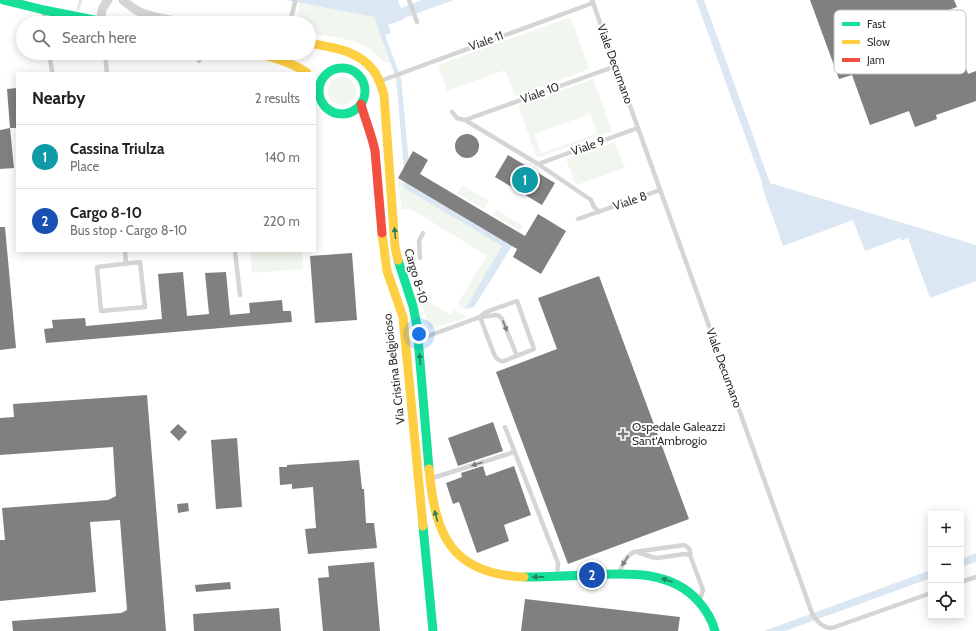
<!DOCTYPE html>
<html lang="en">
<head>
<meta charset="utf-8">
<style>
  body { margin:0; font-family:Cabin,sans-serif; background:#f2f2f2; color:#202124 }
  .controls { position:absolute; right:12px; bottom:12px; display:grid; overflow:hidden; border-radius:0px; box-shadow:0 2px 10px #0003 }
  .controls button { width:36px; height:36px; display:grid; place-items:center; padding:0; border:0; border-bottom:1px solid #e0e0e0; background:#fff; color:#202124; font:20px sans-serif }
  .you { position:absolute; left:419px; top:334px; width:14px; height:14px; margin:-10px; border:3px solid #fff; border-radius:50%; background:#1a73e8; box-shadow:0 0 0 6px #1a73e833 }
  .badge { display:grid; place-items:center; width:26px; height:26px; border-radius:50%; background:#ea580c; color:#fff; font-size:13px; font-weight:700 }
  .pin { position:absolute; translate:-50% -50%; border:2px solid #fff; box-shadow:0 1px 4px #0006 }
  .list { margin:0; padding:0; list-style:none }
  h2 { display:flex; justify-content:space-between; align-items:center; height:52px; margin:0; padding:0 16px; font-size:17px }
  h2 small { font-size:13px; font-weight:400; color:#757577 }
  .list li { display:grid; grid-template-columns:26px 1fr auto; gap:12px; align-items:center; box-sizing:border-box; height:64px; padding:0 16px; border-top:1px solid #e0e0e0 }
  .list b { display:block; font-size:15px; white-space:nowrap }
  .list p { margin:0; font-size:13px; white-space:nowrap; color:#757577 }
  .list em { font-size:13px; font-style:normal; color:#757577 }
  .icon { flex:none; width:22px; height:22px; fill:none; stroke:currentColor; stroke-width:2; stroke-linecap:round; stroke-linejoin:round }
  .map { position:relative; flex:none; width:976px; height:631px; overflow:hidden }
  .search { position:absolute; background:#fff; box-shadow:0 2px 10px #0003; left:16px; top:16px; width:300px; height:44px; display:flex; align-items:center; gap:10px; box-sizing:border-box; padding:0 14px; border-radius:22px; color:#757577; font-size:15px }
  .panel { position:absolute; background:#fff; box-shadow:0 2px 10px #0003; left:16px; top:72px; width:300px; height:180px; border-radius:0px }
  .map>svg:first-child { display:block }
  .green { fill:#f1f6ee; fill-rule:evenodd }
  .water { fill:#dbe7f2 }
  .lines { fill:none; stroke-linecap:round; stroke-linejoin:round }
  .stream { stroke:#dbe7f2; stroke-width:3 }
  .building { fill:#808080 }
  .lane { stroke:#d5d5d5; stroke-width:4.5 }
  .street { stroke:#d5d5d5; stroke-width:9 }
  .fast { stroke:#16e098; stroke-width:9 }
  .slow { stroke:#ffcf43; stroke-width:9 }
  .jam { stroke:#f24e42; stroke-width:9 }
  .oneway { fill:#25805f }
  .oneway2 { fill:#7b7b7b }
  .poi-dot { fill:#797979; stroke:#fff; stroke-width:1.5 }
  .labels { text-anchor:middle; stroke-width:4; stroke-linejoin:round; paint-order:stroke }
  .street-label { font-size:12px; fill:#313131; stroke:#fff }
  .poi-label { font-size:12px; fill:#313131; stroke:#fff; text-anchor:start }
  .key { fill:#fff; stroke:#c1c1c1; stroke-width:1 }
  .key-label { font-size:11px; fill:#313131 }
</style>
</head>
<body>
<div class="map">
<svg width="976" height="631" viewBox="0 0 976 631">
  <rect width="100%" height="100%" fill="#fff"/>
  <path class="green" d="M300,3L374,17L391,63H386C379,59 374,51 367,47C352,38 326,36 309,33V23H297Z
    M571,17L589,69L515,96L505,70L447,91L438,65Z
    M328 91a14 14 0 1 1 28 0a14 14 0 1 1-28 0Z
    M593,79L612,131L537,158L518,106ZM590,114L597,134L541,153L534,134Z
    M615,142L625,168L576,185L566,159Z
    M397,178L405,182L404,187L502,246L465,309L462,308L458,303L487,256L411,209H402Z
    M462,185L489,201L484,209L457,193Z
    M496,210L523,226L520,231L493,215Z
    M250,251H302L303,269L252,273Z
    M414,262L425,291L431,296L429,302L450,315L454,310L467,317L434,328H429L419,293L409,264Z"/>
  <path class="water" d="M285,0H398L401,8L422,0H454L404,18V19L388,25L391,33L385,35L401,78L411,185L512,246L474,307L465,309L502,246L403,187L405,182L396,78L374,17Z
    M696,0H704L770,183L976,245V281L930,298L908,238L901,241L900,238L865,251L853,220L783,246L762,186L763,185Z
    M976,553V562L961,567V559Z
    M931,570V578L785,631H764Z"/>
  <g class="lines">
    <path class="stream" d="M78,9L81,0"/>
  </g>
  <path class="building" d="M810,0H954L957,7L946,11L968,74L976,71V101L936,115L937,119L915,127L909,111L870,125L852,75L839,79Z
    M17,88V128H10L7,89Z
    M10,128L14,168L0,169V130Z
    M455 146a12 12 0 1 1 24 0a12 12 0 1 1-24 0Z
    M413,151L428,160L420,174L525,236L538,214L566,231L541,274L513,257L517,249L398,178Z
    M508,155L555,183L542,205L495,177Z
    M0,227H5L16,348L0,350Z
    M352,253L357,320L315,323L310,256Z
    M183,272L187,316L209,314L205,273L226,272L230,315L250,313L249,303L282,300L283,311H291L292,322L46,343L44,329L53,328L52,320L85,318L86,326L162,319L158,274Z
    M599,276L689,519L568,564L496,372L557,349L538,298Z
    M147,395L166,631H13L12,621L121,613L127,610L120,520L90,522L96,592L0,601V540H5L2,508L108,500L116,496L113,447L0,455V418L14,417L13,404Z
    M493,422L503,451L458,466L448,438Z
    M178,424L187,432L179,441L170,432Z
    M237,438L242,507L216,509L211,440Z
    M359,460L362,489H364L366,523H374L377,548L308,554L305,529L316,528L313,487L292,489V484L280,485L279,467H287V465Z
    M483,466L486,476L514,466L531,515L504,525L509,541L477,553L459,502L453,504L446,483L462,477L461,473Z
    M188,503L189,511L178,513L177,504Z
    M374,562L380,631H323L318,578L329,577L328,566Z
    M230,582L231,589L196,592L195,585Z
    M525,599L680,617L678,631H521Z
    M279,608L281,631H194L193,614Z"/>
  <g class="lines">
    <path class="lane" d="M409,0L417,22
      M592,0L812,613C817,621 822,628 832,628L931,593
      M44,12L45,23
      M290,23L295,2L294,0
      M49,53L52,71
      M105,53L107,73
      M199,61L200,53
      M380,81L593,3
      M452,112L457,118L465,120L538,164L591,200L594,207L599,212
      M465,120L616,66
      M538,164L638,128
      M578,219L660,190
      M125,251L126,264
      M235,251L240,295
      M420,258L419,241L423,233
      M140,262L145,307L101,311L97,267Z
      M517,301L534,349L504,361C499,362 496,358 494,354L480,317L486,312Z
      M420,339L480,317L496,315L499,316L502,319L517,356
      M505,427L558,563L557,576
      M430,478L439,476L514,452
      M637,552L652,557L657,558L685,554L690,555
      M620,571C623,563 626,556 634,552L684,545C689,547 691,550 690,555L703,590L700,599
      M961,582L976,577"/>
    <path class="street" d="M123,0C128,4 132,8 138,11C154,19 173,20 190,23
      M102,22C100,12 102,8 108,0"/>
    <path class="fast" d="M3,0L44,10L109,23
      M319 91a23 23 0 1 1 46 0a23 23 0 1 1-46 0Z
      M398,260L413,306L417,326L429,469
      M423,526L433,631
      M524,577C544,577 565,576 585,575C624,573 671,569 699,602C707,611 712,620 715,631"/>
    <path class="slow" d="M309,43C331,47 358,50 373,70C379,77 381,86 384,95L395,247L398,260
      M254,53C273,57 291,62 307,73
      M382,233L387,271L403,317L423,526
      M429,469C435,535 451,574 524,577"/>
    <path class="jam" d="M361,104C365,120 372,135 375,151L382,233"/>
  </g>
  <defs><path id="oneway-solid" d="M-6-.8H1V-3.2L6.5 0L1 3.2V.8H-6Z"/></defs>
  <g class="oneway">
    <use href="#oneway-solid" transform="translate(395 233) rotate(-96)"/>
    <use href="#oneway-solid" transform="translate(420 359) rotate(-95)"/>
    <use href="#oneway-solid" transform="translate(436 516) rotate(-106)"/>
    <use href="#oneway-solid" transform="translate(538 577) rotate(179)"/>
    <use href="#oneway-solid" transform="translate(667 580) rotate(-161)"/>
  </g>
  <g class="oneway2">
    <use href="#oneway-solid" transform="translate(505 326) rotate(69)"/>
    <use href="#oneway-solid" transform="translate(477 464) rotate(162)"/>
    <use href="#oneway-solid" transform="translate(625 561) rotate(123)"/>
  </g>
  <path class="poi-dot" d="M621 428h4v4h4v4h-4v4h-4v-4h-4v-4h4z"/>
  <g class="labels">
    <g class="street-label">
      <text transform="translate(486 41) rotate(-20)" y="4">Viale 11</text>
      <text transform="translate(615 64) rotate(70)" y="4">Viale Decumano</text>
      <text transform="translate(540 93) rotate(-20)" y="4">Viale 10</text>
      <text transform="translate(588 146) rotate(-20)" y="4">Viale 9</text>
      <text transform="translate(630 201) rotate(-19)" y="4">Viale 8</text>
      <text transform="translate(416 276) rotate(74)" y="4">Cargo 8-10</text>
      <text transform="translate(724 368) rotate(70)" y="4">Viale Decumano</text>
      <text transform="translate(394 369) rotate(-97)" y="4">Via Cristina Belgioioso</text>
    </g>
    <g class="poi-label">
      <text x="632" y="431">Ospedale Galeazzi<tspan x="632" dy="14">Sant'Ambrogio</tspan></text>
    </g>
  </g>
  <rect x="834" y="10" width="132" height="64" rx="6" class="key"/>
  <rect x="842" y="22" width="18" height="4" fill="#16e098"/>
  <rect x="842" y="40" width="18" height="4" fill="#ffcf43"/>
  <rect x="842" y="58" width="18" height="4" fill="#f24e42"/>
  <g class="key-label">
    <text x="867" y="28">Fast</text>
    <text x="867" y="46">Slow</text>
    <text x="867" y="64">Jam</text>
  </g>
</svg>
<div class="controls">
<button>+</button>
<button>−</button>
<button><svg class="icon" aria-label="locate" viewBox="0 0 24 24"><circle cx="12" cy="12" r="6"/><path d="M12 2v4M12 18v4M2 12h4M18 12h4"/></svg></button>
</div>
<div class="you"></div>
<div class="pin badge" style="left:525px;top:180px;background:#0f9aa8">1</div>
<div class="pin badge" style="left:592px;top:575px;background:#1a4fb4">2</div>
<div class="search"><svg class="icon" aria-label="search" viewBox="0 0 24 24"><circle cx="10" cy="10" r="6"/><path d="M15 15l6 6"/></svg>Search here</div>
<section class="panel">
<h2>Nearby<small>2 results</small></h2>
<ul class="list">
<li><span class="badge" style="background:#0f9aa8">1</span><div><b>Cassina Triulza</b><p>Place</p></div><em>140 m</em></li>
<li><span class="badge" style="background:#1a4fb4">2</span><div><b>Cargo 8-10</b><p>Bus stop · Cargo 8-10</p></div><em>220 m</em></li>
</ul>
</section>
</div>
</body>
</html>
